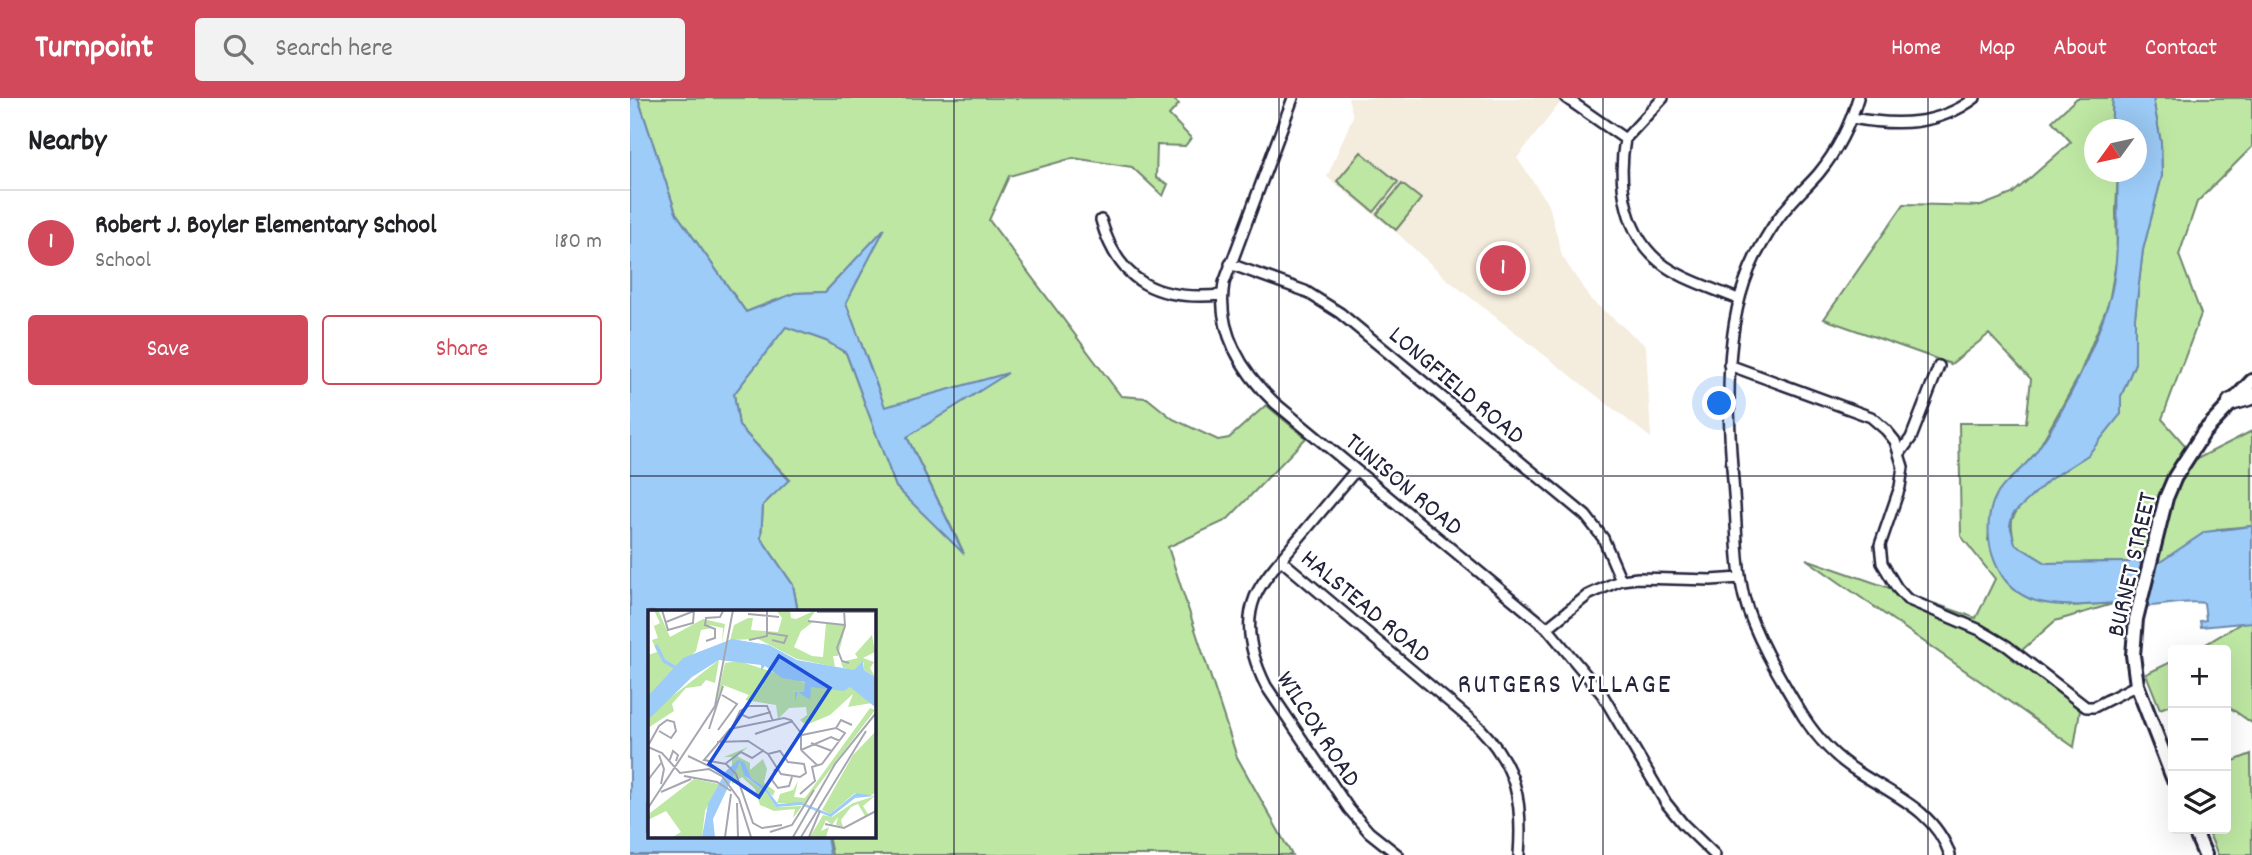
<!DOCTYPE html>
<html lang="en">
<head>
<meta charset="utf-8">
<style>
  body { margin:0; font-family:Dekko,sans-serif; background:#f2f2f2; color:#202124 }
  .controls { position:absolute; right:21px; bottom:21px; display:grid; overflow:hidden; border-radius:7px; box-shadow:0 7px 28px #0002 }
  .controls button { width:63px; height:63px; display:grid; place-items:center; padding:0; border:0; border-bottom:2px solid #e0e0e0; background:#fff; color:#202124; font:35px sans-serif }
  .compass { position:absolute; left:1454px; top:21px; width:63px; height:63px; border-radius:50%; background:#fff; box-shadow:0 7px 28px #0002; rotate:237deg }
  .you { position:absolute; left:1090px; top:306px; width:24px; height:24px; margin:-18px; border:5px solid #fff; border-radius:50%; background:#1a73e8; box-shadow:0 0 0 10px #1a73e833 }
  .badge { display:grid; place-items:center; width:46px; height:46px; border-radius:50%; background:#d1495b; color:#fff; font-size:23px; font-weight:700 }
  .pin { position:absolute; translate:-50% -50%; border:4px solid #fff; box-shadow:0 2px 7px #0006 }
  .list { margin:0; padding:0; list-style:none }
  h2 { display:flex; justify-content:space-between; align-items:center; height:91px; margin:0; padding:0 28px; font-size:30px }
  h2 small { font-size:23px; font-weight:400; color:#757577 }
  .list li { display:grid; grid-template-columns:46px 1fr auto; gap:21px; align-items:center; box-sizing:border-box; height:105px; padding:0 28px; border-top:2px solid #e0e0e0 }
  .list b { display:block; font-size:26px; white-space:nowrap }
  .list p { margin:0; font-size:23px; white-space:nowrap; color:#757577 }
  .list em { font-size:23px; font-style:normal; color:#757577 }
  .actions { display:flex; gap:14px; padding:21px 28px }
  .actions a { flex:1; padding:16px 0; border:2px solid #d1495b; border-radius:7px; text-align:center; font-size:24px; color:#d1495b }
  .actions .main { background:#d1495b; color:#fff }
  .icon { flex:none; width:38px; height:38px; fill:none; stroke:currentColor; stroke-width:2; stroke-linecap:round; stroke-linejoin:round }
  .map { position:relative; flex:none; width:1622px; height:757px; overflow:hidden }
  header { display:flex; align-items:center; gap:42px; box-sizing:border-box; height:98px; padding:0 35px; background:#d1495b; color:#fff }
  header strong { font-size:33px }
  nav { display:flex; gap:38px; margin-inline-start:auto; font-size:24px }
  .search { width:490px; height:63px; background:#f2f2f2; display:flex; align-items:center; gap:18px; box-sizing:border-box; padding:0 24px; border-radius:7px; color:#757577; font-size:26px }
  main { display:flex }
  aside { flex:1; background:#fff }
  .map>svg:first-child { display:block }
  .built { fill:#f4ecdd }
  .green { fill:#bee7a3; stroke:#70846f; stroke-width:2 }
  .water { fill:#9dccf8; stroke:#6c88ac; stroke-width:2 }
  .lines { fill:none; stroke-linecap:round; stroke-linejoin:round }
  .street-casing { stroke:#22223b; stroke-width:14 }
  .secondary-casing { stroke:#22223b; stroke-width:18 }
  .highway-casing { stroke:#22223b; stroke-width:21 }
  .street { stroke:#fff; stroke-width:9 }
  .secondary { stroke:#fff; stroke-width:12 }
  .highway { stroke:#fff; stroke-width:16 }
  .grid { fill:none; stroke:#22223b; stroke-width:2; stroke-opacity:0.55 }
  .labels { text-anchor:middle; stroke-width:5; stroke-linejoin:round; paint-order:stroke }
  .street-label { font-size:26px; fill:#22223b; stroke:#fff }
  .neighbourhood-label { font-size:28px; letter-spacing:2px; fill:#22223b; stroke:#fff }
  .inset-river { fill:none; stroke:#9dccf8; stroke-width:3.5 }
  .inset-road { fill:none; stroke:#a7a7b1; stroke-width:2 }
  .view { fill:#1d4ed8; fill-opacity:0.15; stroke:#1d4ed8; stroke-width:3.5 }
  .inset-edge { fill:none; stroke:#22223b; stroke-width:3.5 }
</style>
</head>
<body>
<header>
<strong>Turnpoint</strong>
<div class="search"><svg class="icon" aria-label="search" viewBox="0 0 24 24"><circle cx="10" cy="10" r="6"/><path d="M15 15l6 6"/></svg>Search here</div>
<nav><a>Home</a><a>Map</a><a>About</a><a>Contact</a></nav>
</header>
<main>
<aside>
<h2>Nearby<small></small></h2>
<ul class="list">
<li><span class="badge">1</span><div><b>Robert J. Boyler Elementary School</b><p>School</p></div><em>180 m</em></li>
</ul>
<div class="actions"><a class="main">Save</a><a>Share</a></div>
</aside>
<div class="map">
<svg width="1622" height="757" viewBox="0 0 1622 757">
  <rect width="100%" height="100%" fill="#fff"/>
  <filter id="ink" filterUnits="userSpaceOnUse"><feTurbulence type="fractalNoise" baseFrequency=".0143" numOctaves="2"/><feDisplacementMap in="SourceGraphic" scale="14" xChannelSelector="R" yChannelSelector="G"/><feConvolveMatrix kernelMatrix="1 2 1 2 8 2 1 2 1" color-interpolation-filters="sRGB"/></filter>
  <g filter="url(#ink)">
    <path class="built" d="M718,0H934L887,60L919,107L932,158L961,202L1016,248L1021,340L818,182L767,135L697,79L723,18Z"/>
    <path class="green" d="M8,0H542L549,6L539,17L561,40L555,48L527,47L526,80L538,86L533,98L502,69L443,60L379,78L359,122L491,298L517,300L543,321L588,342L599,340L636,307L676,340L597,422L538,449L607,659L662,757H202L198,738H243V514H168L163,487L131,440L133,407L159,381L109,328L104,296L156,228L196,243L216,255L266,389L333,453L277,339L376,276L255,310L216,205L253,133L195,194L165,195L116,214L46,115Z
      M1447,0H1483L1481,31L1464,32V74H1488L1486,113L1487,159L1479,204L1449,278L1406,355L1371,392L1363,405L1358,442L1440,508L1486,505L1425,523L1382,561L1451,606L1444,649L1176,461L1346,520L1365,481L1331,438L1329,325H1396L1401,281L1359,236L1321,266L1194,221L1274,106L1351,108L1382,96L1441,44L1422,23Z
      M1523,0H1622V49L1567,104L1549,157L1571,216L1532,321L1567,361L1622,333V428L1589,431L1528,466L1510,465L1502,456L1500,464L1416,465L1385,446C1379,423 1380,420 1395,402L1491,316V298L1505,265V219L1513,152L1532,78L1531,45Z
      M731,54L768,84L744,114L707,83Z
      M772,86L791,101L766,132L747,116Z
      M1613,524H1622V625L1596,607V552H1566Z
      M1543,563V606L1530,611L1516,576Z
      M1621,656L1622,757H1588L1577,731H1596V666Z"/>
    <path class="water" d="M0,0H8L46,115L116,214L165,195L195,194L255,130L216,205L255,309L378,275L277,339L334,456L266,389L216,255L196,243L156,229L104,296L109,328L159,382L133,407L131,440L163,487L168,514H19V738H197L200,757H0Z
      M1483,0H1523L1531,45L1532,78L1513,152L1505,219V265L1491,298V316L1458,357L1419,382L1383,416L1380,427L1385,446L1416,465L1500,464L1502,455L1510,465L1527,466L1575,434L1622,428V524L1571,529L1570,523L1576,522L1574,505C1552,500 1504,516 1486,505C1459,507 1432,510 1406,503C1366,491 1351,443 1362,407C1369,385 1394,372 1406,354C1436,311 1462,256 1478,206C1491,167 1486,115 1488,74H1506V32L1481,31Z"/>
    <g class="lines">
      <g class="street-casing">
        <path id="street" d="M663,0L594,185C586,232 612,274 645,305L917,530L972,596L1036,705L1053,726L1085,757
          M936,0L995,41
          M1033,0L995,41C987,85 995,140 1035,168C1057,183 1084,191 1108,201
          M1228,0C1220,27 1207,53 1189,75C1180,86 1169,95 1160,106C1146,121 1135,140 1125,159C1089,231 1099,330 1105,409C1107,439 1107,470 1114,499C1124,538 1152,583 1173,618C1187,640 1206,660 1228,674C1265,698 1305,713 1320,757
          M1222,20C1266,28 1308,28 1345,0
          M471,122C489,186 529,203 592,197
          M600,166L675,193L710,215L956,418L973,440L991,482
          M1099,267L1241,319L1256,332L1265,343L1273,369L1270,389L1250,447L1252,465L1267,490L1277,501L1350,532L1377,548L1456,609H1464L1507,587
          M1270,355L1281,340L1309,268
          M726,372C705,397 684,422 663,447C650,463 633,480 625,499C613,529 623,562 636,588L719,711L739,734L768,757
          M651,462L848,628C887,668 893,703 889,757
          M917,530L958,497L991,482L1008,480L1081,482L1110,480"/>
      </g>
      <g class="secondary-casing">
        <path id="secondary" d="M1543,680L1507,587L1503,557L1506,521L1536,400L1545,379L1574,334L1622,283
          M1564,731L1575,757"/>
      </g>
      <g class="highway-casing">
        <path id="highway" d="M1601,304L1622,298"/>
      </g>
      <use href="#street" class="street"/>
      <use href="#secondary" class="secondary"/>
      <use href="#highway" class="highway"/>
    </g>
  </g>
  <path class="grid" d="M324,0V757M649,0V757M973,0V757M1298,0V757M0,378H1622"/>
  <g class="labels">
    <g class="street-label">
      <text transform="translate(828 286) rotate(40)" y="9">LONGFIELD ROAD</text>
      <text transform="translate(775 385) rotate(40)" y="9">TUNISON ROAD</text>
      <text transform="translate(1500 466) rotate(-77)" y="9">BURNET STREET</text>
      <text transform="translate(737 507) rotate(40)" y="9">HALSTEAD ROAD</text>
      <text transform="translate(690 630) rotate(57)" y="9">WILCOX ROAD</text>
    </g>
    <g class="neighbourhood-label">
      <text x="935" y="594">RUTGERS VILLAGE</text>
    </g>
  </g>
  <g transform="translate(18 512)">
    <rect width="228" height="228" fill="#fff"/>
    <path d="M0,0L6,16L12,13L6,0H10L22,27L55,9L77,14L74,33L75,18L61,15L64,18L53,20L48,41L0,87V45L9,42L4,30L10,28ZM128,0H142L143,8L148,9L168,0L160,11L165,12L153,21L146,37L164,46L175,47L178,13L198,15L190,46H185L187,57L149,49L110,29L82,30L86,15L100,8H105L103,20L130,22L134,8ZM224,25L227,42L215,48L226,52L222,58L227,67L216,60V52L207,61L195,58L193,52L210,48L207,44ZM71,50L67,73L58,70L53,76L38,78L24,94L26,101L0,118V108L18,91ZM91,51L158,73L160,79L156,82L140,81L147,82L148,88L150,82L159,84L163,77L202,76L224,93L200,97L205,84L182,105L158,115L152,110L159,105L158,97L141,98L130,109L128,95L97,90L101,85L75,75L66,100L77,53ZM222,98L227,100L157,193H129L132,184L145,180L150,171L146,187L157,188ZM227,122V183L221,186L207,183L182,204L174,200L205,145ZM100,137L89,146L102,153V160L115,149L119,159L116,173L127,181L125,186L104,169L94,151L84,156V147H76ZM93,152L99,168L118,182L128,197L154,196L145,208L147,199L126,201L112,195L107,179L94,167L84,174V160ZM46,169L71,174L57,201L54,227H25L33,222L18,201L0,210L2,203ZM227,186L215,196L220,204L217,206L210,194L203,197L193,210L195,217L188,215L190,207L184,215L178,210L173,221L181,217L178,227H162L175,205L184,207L205,193Z" fill="#bee7a3"/>
    <path d="M84,29L121,35L149,50L206,60L215,51L216,60L227,67V97L202,77L196,81L163,77L162,90L150,82L147,92V82L137,81L156,82L157,72L134,68L117,56L113,61V55L71,50L44,67L0,110L1,85L35,48ZM90,150L96,152L104,169L117,177L130,194L153,192L182,204L208,183L227,186L207,188L183,207L153,195L128,197L118,182L96,165L92,152L65,209L67,227H54L60,194L78,161Z" fill="#9dccf8"/>
    <path class="inset-river" d="M8,35L16,51L28,58"/>
    <path class="inset-road" d="M14,0L20,20L45,13L46,0M196,0L197,16L189,38L194,51L201,53M169,2H226M100,4L131,7M160,11L197,15M18,12L46,1M120,23L139,26L136,33L124,30M101,30L119,26V0M58,31L67,28V19L57,15L58,8L72,7L75,1M90,103L101,108L123,102M84,118L92,101L101,96H119L125,111M188,118L193,110L204,115M61,119L75,76M70,120L89,94L74,85M107,124L145,111M69,132L100,131L120,144L133,164L152,167L158,163L156,154L140,152L132,141L120,144M163,133L184,141M1,134L11,116L19,110L26,112L28,121L23,128L11,121M0,137L14,143L32,163L61,159L74,166L91,189L103,227M153,140L183,127L192,131M153,140L169,155M11,145L16,159L13,174M40,146L65,158M21,152L25,141L30,145L28,151M77,154L93,142L104,148L116,140M127,159L124,170L130,178L141,176L144,167M36,166L69,172L83,181M0,170L13,153M13,182L43,169M152,184L167,171L164,157L174,154L197,123L188,118L154,125M89,193L90,227M0,198L67,96L85,0M177,214L196,218L228,201M134,215L114,218L105,213L88,164L78,154L56,150L82,119L136,108L143,110L153,123V140M122,222L144,215L166,180M77,227L83,184M145,227L187,154L228,103M153,227L218,121M161,227L172,201"/>
    <path class="view" d="M131,46L182,78L111,187L61,154Z"/>
    <rect width="228" height="228" class="inset-edge"/>
  </g>
</svg>
<div class="controls">
<button>+</button>
<button>−</button>
<button><svg class="icon" aria-label="layers" viewBox="0 0 24 24"><path d="M12 4l9 5-9 5-9-5zM3 14l9 5 9-5"/></svg></button>
</div>
<svg class="compass" viewBox="-18 -18 36 36"><path d="M0-13l5 13h-10z" fill="#e53935"/><path d="M0 13l5-13h-10z" fill="#757577"/></svg>
<div class="you"></div>
<div class="pin badge" style="left:873px;top:170px">1</div>
</div>
</main>
</body>
</html>
